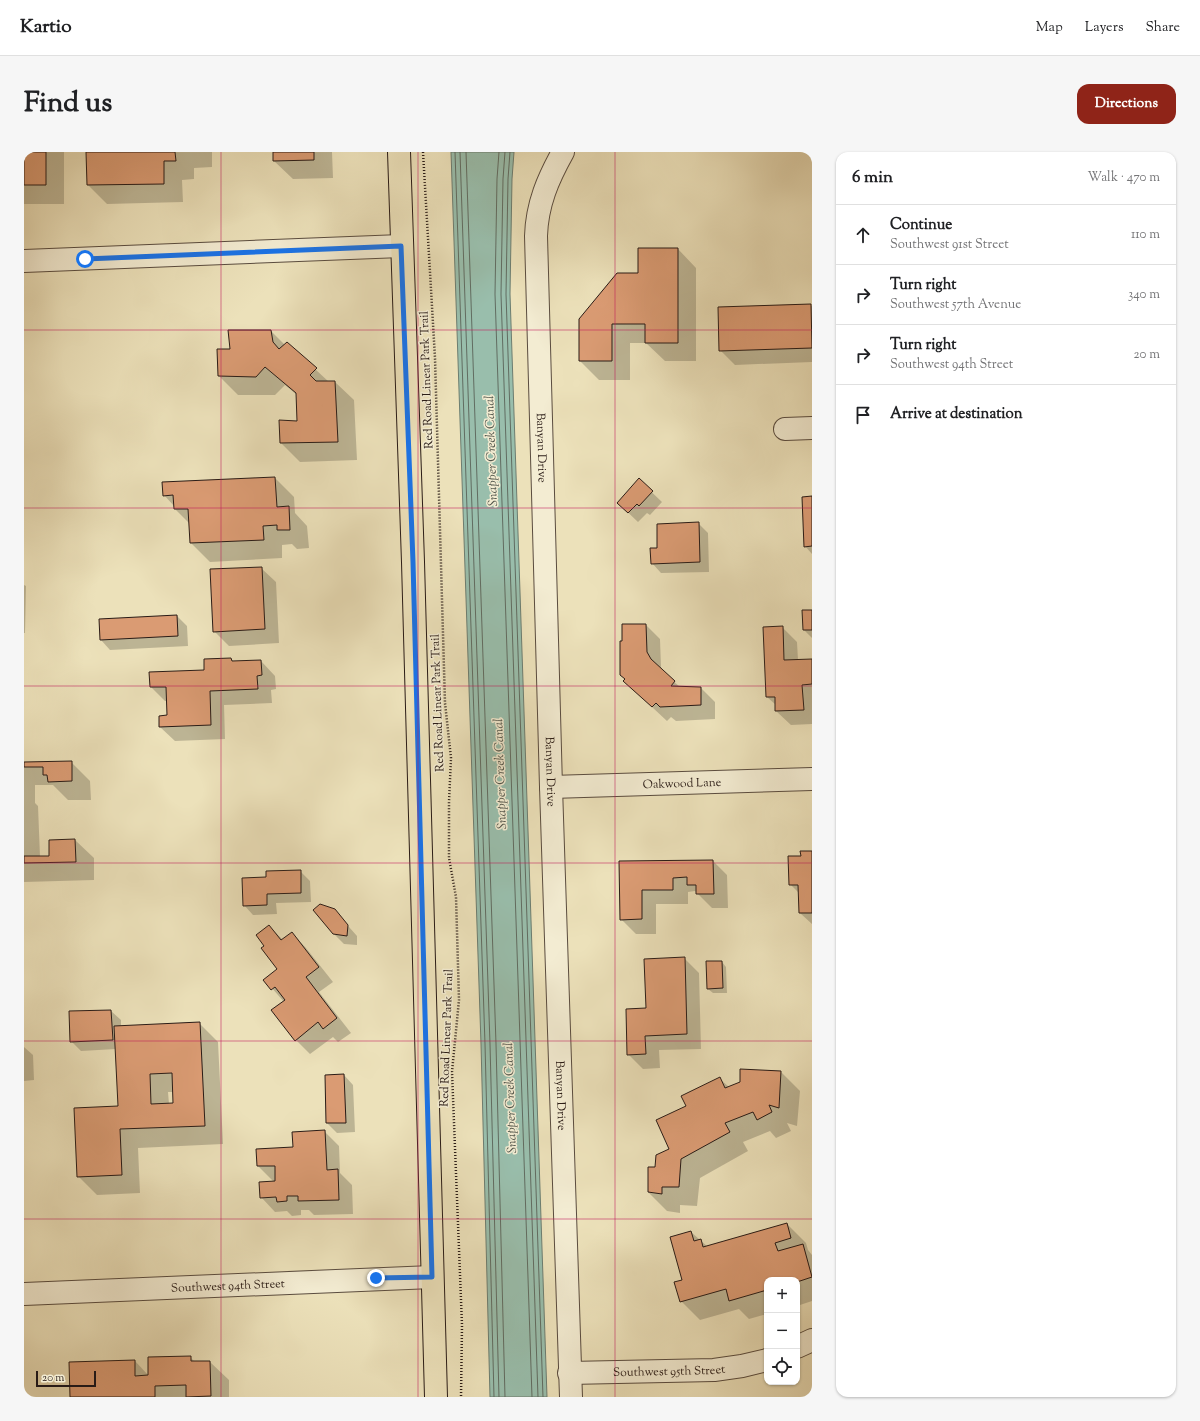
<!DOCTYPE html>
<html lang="en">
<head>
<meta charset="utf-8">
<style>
  body { margin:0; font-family:"Sorts Mill Goudy",serif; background:#f6f6f6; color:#202124 }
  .controls { position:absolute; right:12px; bottom:12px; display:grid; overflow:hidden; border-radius:8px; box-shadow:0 1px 3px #0004 }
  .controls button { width:36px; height:36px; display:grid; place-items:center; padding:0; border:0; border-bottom:1px solid #e0e0e0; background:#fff; color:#202124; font:20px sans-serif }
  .scale { position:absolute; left:12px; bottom:10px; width:60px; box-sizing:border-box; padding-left:4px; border:2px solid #291b16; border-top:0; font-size:11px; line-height:14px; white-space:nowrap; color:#291b16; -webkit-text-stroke:3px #f3ecd2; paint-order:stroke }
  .stop { position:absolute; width:12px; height:12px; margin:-9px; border:3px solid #1a73e8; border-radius:50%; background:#fff }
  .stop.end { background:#1a73e8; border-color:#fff; box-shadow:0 1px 4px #0008 }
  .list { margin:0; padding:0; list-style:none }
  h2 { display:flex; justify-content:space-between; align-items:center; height:52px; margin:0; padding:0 16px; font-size:17px }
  h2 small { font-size:13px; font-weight:400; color:#757577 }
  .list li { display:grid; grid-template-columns:26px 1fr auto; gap:12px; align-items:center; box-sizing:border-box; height:60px; padding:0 16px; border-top:1px solid #e0e0e0 }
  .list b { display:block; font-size:15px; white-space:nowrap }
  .list p { margin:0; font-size:13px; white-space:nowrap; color:#757577 }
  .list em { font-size:13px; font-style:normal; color:#757577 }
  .icon { flex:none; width:22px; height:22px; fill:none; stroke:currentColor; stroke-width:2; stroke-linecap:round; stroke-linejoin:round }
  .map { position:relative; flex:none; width:788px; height:1245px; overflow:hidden; border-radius:12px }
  header { display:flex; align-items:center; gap:24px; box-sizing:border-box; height:56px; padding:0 20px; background:#fff; border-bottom:1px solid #e0e0e0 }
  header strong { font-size:19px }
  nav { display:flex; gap:22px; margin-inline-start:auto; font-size:14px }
  .intro { display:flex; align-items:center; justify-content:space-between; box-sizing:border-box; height:96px; padding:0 24px }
  h1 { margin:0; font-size:28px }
  .button { padding:10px 18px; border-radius:12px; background:#8f2418; color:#fff; font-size:14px; font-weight:700 }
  main { display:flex; gap:24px; padding:0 24px }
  aside { flex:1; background:#fff; border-radius:12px; box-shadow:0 1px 3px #0004 }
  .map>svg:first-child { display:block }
  .water { fill:#99beac; stroke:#6c7d70 }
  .shadow { fill:#0003; fill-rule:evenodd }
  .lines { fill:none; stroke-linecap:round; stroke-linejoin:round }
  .shore { stroke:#616c61; stroke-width:1 }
  .building { fill:#da9b73; stroke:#291b16; fill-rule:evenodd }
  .minor-casing { stroke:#5a4c3f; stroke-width:24 }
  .major-casing { stroke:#291b16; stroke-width:24 }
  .path { stroke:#291b16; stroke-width:2.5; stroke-dasharray:1 2; stroke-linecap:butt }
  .minor { stroke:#f3ecd2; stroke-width:22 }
  .major { stroke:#ece1ba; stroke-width:22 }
  .route { stroke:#1a73e8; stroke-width:5 }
  .grid { fill:none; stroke:#c2185b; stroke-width:1; stroke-opacity:0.55 }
  .labels { text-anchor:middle; stroke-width:3; stroke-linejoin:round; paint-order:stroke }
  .street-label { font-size:12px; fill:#291b16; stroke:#f3ecd2 }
  .water-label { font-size:13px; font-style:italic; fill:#50544a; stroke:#f3ecd2 }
</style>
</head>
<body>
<header>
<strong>Kartio</strong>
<nav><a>Map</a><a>Layers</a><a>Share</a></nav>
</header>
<div class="intro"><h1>Find us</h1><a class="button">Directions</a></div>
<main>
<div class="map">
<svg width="788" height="1245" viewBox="0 0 788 1245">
  <rect width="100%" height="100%" fill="#ece1ba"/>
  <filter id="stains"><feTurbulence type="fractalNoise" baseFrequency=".005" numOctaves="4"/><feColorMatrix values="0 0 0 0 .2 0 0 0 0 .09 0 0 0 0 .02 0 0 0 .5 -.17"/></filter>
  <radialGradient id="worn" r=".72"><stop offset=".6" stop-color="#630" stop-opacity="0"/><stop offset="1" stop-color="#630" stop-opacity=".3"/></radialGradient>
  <path class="water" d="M427,0H490L488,27L486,142L523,1245H466L457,892Z"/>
  <path class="shadow" d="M0,0H40V52H0Z
    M63,0H188V15L170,16V27L158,28L159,50L83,52L64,33Z
    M250,0H308L309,26L269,27L250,9Z
    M654,97L672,116V209H641L622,191H606V228H575L556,209L615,122Z
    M786,153L788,154V210L711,213L696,198Z
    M247,179L261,193L263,191L305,230H311L330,248L333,308L276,310L257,291L256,270H274L273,243L261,233L251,243H214L195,224L207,198Z
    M251,326L270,345L271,361L283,374L285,396L273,397L268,392L258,393V406L186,410L167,391L166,372L151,357L150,354L140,343Z
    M615,328L638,350L626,363L623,361L614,370L594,351Z
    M788,345V402L781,394Z
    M674,371L684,381L685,420L637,421L628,411Z
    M237,416L252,430L255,491L205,494L190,479Z
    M0,433L2,434L1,481H0Z
    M788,459V486L780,478Z
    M153,464L163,474L164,494L86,498L77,488Z
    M622,473L636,487L637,515L639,520L656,535L677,536L691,550V567L652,569L647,565L643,569L600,529Z
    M758,475L773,490L774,508H788V572L767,573L752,559V553L743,545Z
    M207,507L210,510L237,509L251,524L252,537L247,538L248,551L200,553L201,587L151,589L136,575L144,564V549H141L127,535L181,519Z
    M47,610L66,629L67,648H44L29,633H11V651L14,654L16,705H26L51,688L70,706V728L0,730V611Z
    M788,700V772L776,761V742L766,732L778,705Z
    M689,709L703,723L704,756H688L671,739L664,740V752H632V782H612L597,767L596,710Z
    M276,719L286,729L287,750L252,751L253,762L229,763L220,753L243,726Z
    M310,758L333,784V793L320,792L310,782Z
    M245,774L259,788L268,781L282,796L309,830L295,840L327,881L314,890L309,885L286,902L272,888L260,850L241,828L255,818L242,794Z
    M660,806L675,821L677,897L635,898L636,916L619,917L604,902L623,857Z
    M698,810L702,815L703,841H689L684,837Z
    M87,859L97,868V874L175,871L194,890L199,992L114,996L116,1041L73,1043L54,1024L95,955L92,897L57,899L47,889ZM144,940H150V952H145Z
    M0,895L9,903L10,928L0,929Z
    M757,920L776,939L773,974L763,971L767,979L752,986L746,979L719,990L724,999L676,1026L673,1054L656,1053V1061L643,1059L624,1040L632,1016L647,998L663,955L696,927L705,935Z
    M320,923L329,933L331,980L313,981L303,971Z
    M300,979L315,994L316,1021L328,1033L329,1062L290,1063L285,1058H277V1063L268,1064L263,1059L251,1060L237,1045L250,1030L234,1014Z
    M763,1072L782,1091L784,1098L788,1103V1149L773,1154V1128H743V1162L725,1167L715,1157L676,1168L657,1149L667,1080L684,1095Z
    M166,1205L171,1210H186L205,1228V1245H47L111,1209L125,1224Z"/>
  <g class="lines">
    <path class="shore" d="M431,0L461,892L470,1245
      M436,0L466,892L475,1245
      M442,0L472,892L481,1245
      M475,0L473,27L471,142L508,1245
      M481,0L479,27L477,142L514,1245
      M486,0L484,27L482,142L519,1245"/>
  </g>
  <path class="building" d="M0,0H22V33H0Z
    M62,0H151L152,9H140V32L63,33Z
    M249,0H290V8L249,9Z
    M614,96H654V191H621V172H588V209H555V167L593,121H614Z
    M787,152L788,196L695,199L694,155Z
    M204,178H247L249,190L255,197L263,190L293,216L286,223L292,229H311L314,290L256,291L255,268L273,269L272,241L241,215L232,225L194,224L193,197H206Z
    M251,325L253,355L265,354L266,378H253V373L239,374L240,388L166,391L164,357H150L149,343L139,344L138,330Z
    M615,326L629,339L615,354L613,352L604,361L593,351Z
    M788,344V394L780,395L778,345Z
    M675,370L676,410L627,412L626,396H633V372Z
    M238,415L241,477L189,480L186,417Z
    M778,458H788V478H779Z
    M153,463L154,484L76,488L75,467Z
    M598,472H622L623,500L627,507L651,529L647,534L677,535V553L636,555L632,551L628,555L599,529L601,527L596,523V489H598Z
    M759,474L760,508L788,507V532L778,533L780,558L751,559V545H742L739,475Z
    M207,506L208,509L237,508L238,523L233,524L234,537L186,539L187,573L135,575V564L143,563L142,535H126L125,520L180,518V507Z
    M48,609V629L24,630L23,623H19V615H0V610Z
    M51,687L52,710L0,711V704H25V688Z
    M776,699H788V761H775L774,733H765L764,704H777Z
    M689,708L690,742H672V733H663V725L649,726V738H618V767L596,768L595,709Z
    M277,718V741L243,742V753L219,754L218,726L242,725V719Z
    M296,752L311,757L324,773L323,784L309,782L289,758Z
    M245,773L257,788L268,780L295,815L282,825L313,866L299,877L294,870L271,889L247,858L261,848L251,835L247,838L239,828L253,817L237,796L240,794L232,783Z
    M661,805L663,882L621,884L622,902L603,903L602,857L622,856L620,807Z
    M682,809H698L699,836L683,837Z
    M87,858L89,888L46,890L45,859Z
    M176,870L181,974L96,977L98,1023L53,1025L50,956L94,954L90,874ZM148,921L149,951L127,952L126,922Z
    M716,917L757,919L755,956L745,953L748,960L733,968L729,960L701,971L706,980L657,1007L655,1035H638V1042L624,1040V1015H631L632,1003L645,997L632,968L662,954L657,944L696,925L701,936L716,930Z
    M320,922L322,971H302L301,923Z
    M301,978L303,1018L314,1017L315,1048L274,1049V1044H263V1049L253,1050L252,1045L236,1046L235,1030L251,1029V1014H233L232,997L269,995L268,980Z
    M763,1071L767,1086L751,1091L754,1099L779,1092L788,1125L773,1130V1128H743V1138L705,1149L702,1137L656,1150L650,1130L658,1128L646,1085L667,1079L670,1089L677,1087L679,1095Z
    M167,1204V1209H186L187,1244L162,1245V1233L131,1234V1245H46L45,1210L111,1208V1224L124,1223V1205Z"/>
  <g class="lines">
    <g class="minor-casing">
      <g id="minor">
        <path id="s1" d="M539,0C524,27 513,52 512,84L527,635L547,1245"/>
        <path d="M0,109L377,94"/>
        <path d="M761,277L788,276"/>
        <path id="s2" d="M527,635L788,627"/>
        <path id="s3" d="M0,1142L408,1125"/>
        <path d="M773,1195L788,1188"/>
        <path id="s4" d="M545,1221L690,1218L718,1214L743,1208"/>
      </g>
    </g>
    <g class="major-casing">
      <path id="major" d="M375,0L389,410L412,1245"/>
    </g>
    <path class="path" d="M399,0L411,206L421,551L427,606L425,650V706L432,745L435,848L428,920L438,1173L437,1245"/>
    <use href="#minor" class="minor"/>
    <use href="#major" class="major"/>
  </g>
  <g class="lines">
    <path class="route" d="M61,107L377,94L389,410L408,1125L352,1126"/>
  </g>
  <path class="grid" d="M197,0V1245M394,0V1245M591,0V1245M0,178H788M0,356H788M0,534H788M0,711H788M0,889H788M0,1067H788"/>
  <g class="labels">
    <g class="street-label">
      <text transform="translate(402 228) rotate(-92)" y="4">Red Road Linear Park Trail</text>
      <text dy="4" stroke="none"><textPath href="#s1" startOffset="301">Banyan Drive</textPath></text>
      <text transform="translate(413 551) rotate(-92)" y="4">Red Road Linear Park Trail</text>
      <text dy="4" stroke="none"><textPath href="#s1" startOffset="625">Banyan Drive</textPath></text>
      <text dy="4" stroke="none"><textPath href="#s2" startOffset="131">Oakwood Lane</textPath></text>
      <text transform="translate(422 886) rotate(-88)" y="4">Red Road Linear Park Trail</text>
      <text dy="4" stroke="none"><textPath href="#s1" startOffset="949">Banyan Drive</textPath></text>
      <text dy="4" stroke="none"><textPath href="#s3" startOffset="204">Southwest 94th Street</textPath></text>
      <text dy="4" stroke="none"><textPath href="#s4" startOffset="100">Southwest 95th Street</textPath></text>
    </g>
    <g class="water-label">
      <text transform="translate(466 299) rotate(-92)" y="5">Snapper Creek Canal</text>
      <text transform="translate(475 622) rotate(-92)" y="5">Snapper Creek Canal</text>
      <text transform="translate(485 946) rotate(-92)" y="5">Snapper Creek Canal</text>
    </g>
  </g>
  <rect width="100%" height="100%" filter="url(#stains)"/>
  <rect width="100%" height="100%" fill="url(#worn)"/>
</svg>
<div class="controls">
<button>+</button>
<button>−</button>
<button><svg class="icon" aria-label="locate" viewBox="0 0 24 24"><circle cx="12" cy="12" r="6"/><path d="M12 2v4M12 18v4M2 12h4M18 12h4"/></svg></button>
</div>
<div class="scale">20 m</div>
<div class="stop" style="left:61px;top:107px"></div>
<div class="stop end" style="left:352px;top:1126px"></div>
</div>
<aside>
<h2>6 min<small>Walk · 470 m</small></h2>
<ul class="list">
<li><svg class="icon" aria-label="ahead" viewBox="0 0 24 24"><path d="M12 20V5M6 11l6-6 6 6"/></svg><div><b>Continue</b><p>Southwest 91st Street</p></div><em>110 m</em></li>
<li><svg class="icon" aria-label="right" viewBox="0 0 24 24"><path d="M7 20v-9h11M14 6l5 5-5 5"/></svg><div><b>Turn right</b><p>Southwest 57th Avenue</p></div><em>340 m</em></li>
<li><svg class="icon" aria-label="right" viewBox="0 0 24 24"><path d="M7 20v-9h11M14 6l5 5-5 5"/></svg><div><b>Turn right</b><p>Southwest 94th Street</p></div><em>20 m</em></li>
<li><svg class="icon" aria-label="arrive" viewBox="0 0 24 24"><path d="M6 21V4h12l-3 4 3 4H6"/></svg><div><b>Arrive at destination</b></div></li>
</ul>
</aside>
</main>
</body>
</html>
